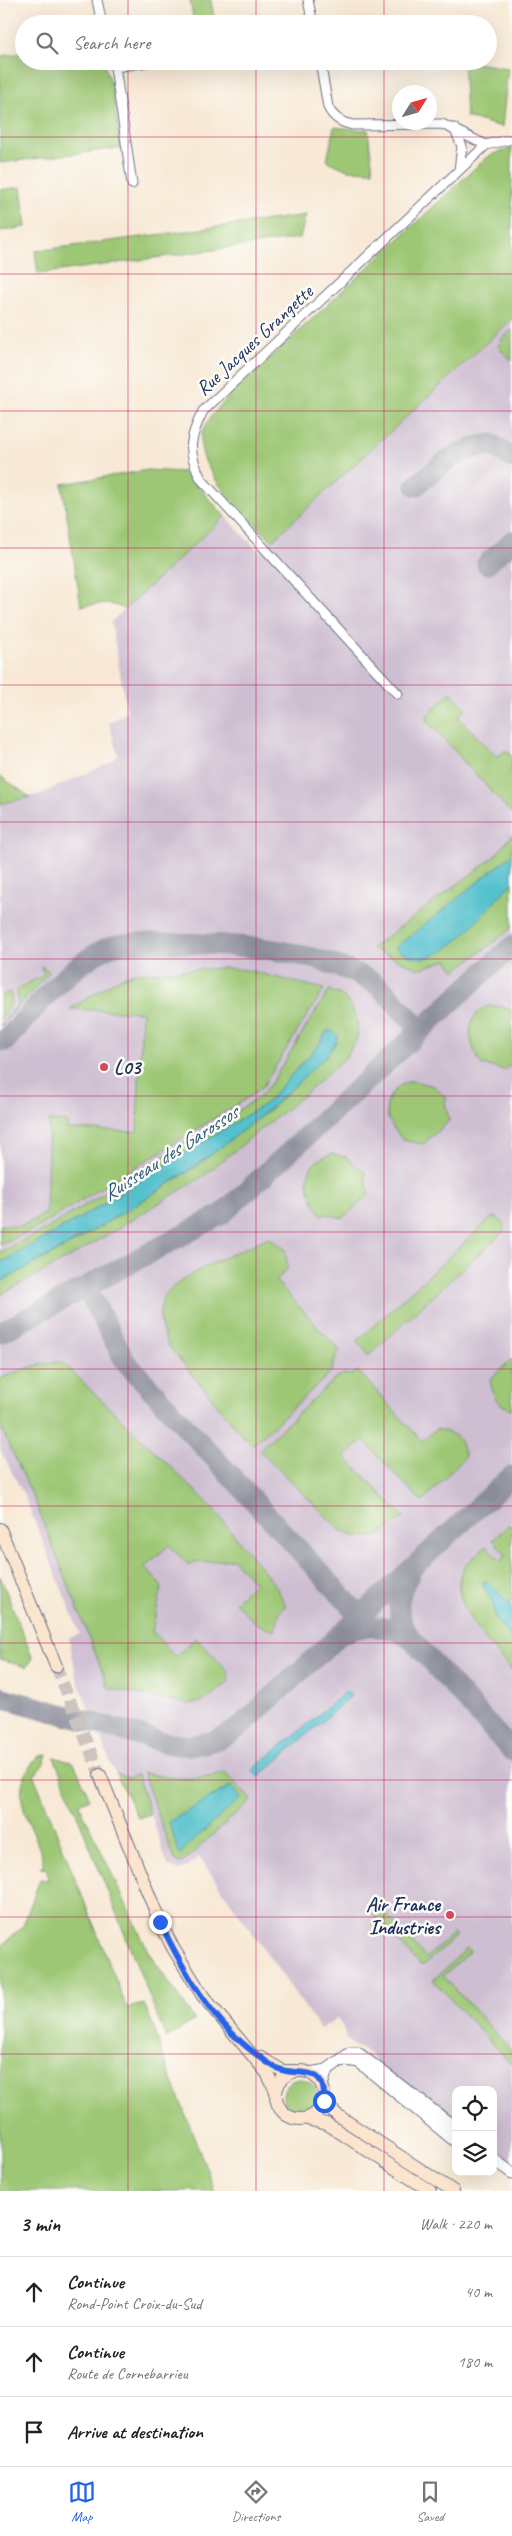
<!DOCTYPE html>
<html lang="en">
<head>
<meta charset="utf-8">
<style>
  body { margin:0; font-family:Caveat,sans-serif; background:#f6f6f6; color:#202124 }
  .controls { position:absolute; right:15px; bottom:15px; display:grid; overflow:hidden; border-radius:10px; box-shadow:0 5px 20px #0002 }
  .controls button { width:45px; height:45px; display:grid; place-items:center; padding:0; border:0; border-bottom:1px solid #e0e0e0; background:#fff; color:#202124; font:25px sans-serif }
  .compass { position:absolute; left:392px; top:85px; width:45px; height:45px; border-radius:50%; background:#fff; box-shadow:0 5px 20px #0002; rotate:53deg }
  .stop { position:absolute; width:15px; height:15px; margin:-11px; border:4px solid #2563eb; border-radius:50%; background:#fff }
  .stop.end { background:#2563eb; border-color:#fff; box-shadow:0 1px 5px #0008 }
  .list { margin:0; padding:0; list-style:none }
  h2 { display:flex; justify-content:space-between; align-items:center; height:65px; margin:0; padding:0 20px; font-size:21px }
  h2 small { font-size:16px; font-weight:400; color:#757577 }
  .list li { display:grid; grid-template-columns:32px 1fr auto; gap:15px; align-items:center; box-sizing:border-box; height:70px; padding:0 20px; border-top:1px solid #e0e0e0 }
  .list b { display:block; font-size:19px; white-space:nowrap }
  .list p { margin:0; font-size:16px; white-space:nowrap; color:#757577 }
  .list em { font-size:16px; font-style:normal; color:#757577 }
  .icon { flex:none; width:28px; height:28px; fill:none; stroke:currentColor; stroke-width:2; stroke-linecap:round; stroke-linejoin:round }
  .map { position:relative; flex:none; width:512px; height:2191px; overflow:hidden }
  .search { position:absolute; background:#fff; box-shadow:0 5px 20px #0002; left:15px; right:15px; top:15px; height:55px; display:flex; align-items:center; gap:12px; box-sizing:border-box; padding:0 18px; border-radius:28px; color:#757577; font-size:19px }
  .sheet { height:275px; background:#fff }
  nav { display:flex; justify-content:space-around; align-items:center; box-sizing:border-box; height:70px; border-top:1px solid #e0e0e0; background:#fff; font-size:14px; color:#757577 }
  nav a { display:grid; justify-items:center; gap:2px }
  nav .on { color:#2563eb }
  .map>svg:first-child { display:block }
  .industrial { fill:#cebed1 }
  .green { fill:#9dc774; stroke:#5c7b69; fill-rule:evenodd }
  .water { fill:#54c1cd; stroke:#387896 }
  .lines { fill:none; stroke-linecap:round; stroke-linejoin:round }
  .taxiway { stroke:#8a8c9a; stroke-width:21 }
  .secondary-tunnel { stroke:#ccc4be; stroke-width:12; stroke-dasharray:12 6; stroke-linecap:butt }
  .minor-casing { stroke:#687088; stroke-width:11 }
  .tertiary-casing { stroke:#687088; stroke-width:13 }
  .secondary-casing { stroke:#687088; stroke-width:14 }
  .minor { stroke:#fff; stroke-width:9 }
  .tertiary { stroke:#fff; stroke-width:11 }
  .secondary { stroke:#fce5cf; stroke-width:12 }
  .route { stroke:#2563eb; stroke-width:6 }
  .grid { fill:none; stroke:#c2185b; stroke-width:1; stroke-opacity:0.55 }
  .poi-dot { fill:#d1495b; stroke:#fdfcf7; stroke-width:2 }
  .labels { text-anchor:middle; stroke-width:5; stroke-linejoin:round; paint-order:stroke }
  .street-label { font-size:20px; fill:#1b2f5e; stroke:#fdfcf7 }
  .poi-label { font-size:20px; font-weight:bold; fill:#1b2f5e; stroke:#fdfcf7; text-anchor:start }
  .water-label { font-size:21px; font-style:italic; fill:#2c5b7f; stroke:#fdfcf7 }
</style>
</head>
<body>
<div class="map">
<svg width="512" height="2191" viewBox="0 0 512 2191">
  <rect width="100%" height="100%" fill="#fdfcf7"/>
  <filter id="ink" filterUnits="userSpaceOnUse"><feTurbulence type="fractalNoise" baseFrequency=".02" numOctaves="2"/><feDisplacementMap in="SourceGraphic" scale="10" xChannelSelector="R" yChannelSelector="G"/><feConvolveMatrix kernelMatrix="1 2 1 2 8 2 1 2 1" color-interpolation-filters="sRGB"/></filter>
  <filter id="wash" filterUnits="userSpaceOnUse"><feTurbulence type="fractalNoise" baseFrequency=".0096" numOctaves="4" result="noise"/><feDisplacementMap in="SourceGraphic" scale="20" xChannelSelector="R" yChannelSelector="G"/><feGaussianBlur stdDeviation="1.12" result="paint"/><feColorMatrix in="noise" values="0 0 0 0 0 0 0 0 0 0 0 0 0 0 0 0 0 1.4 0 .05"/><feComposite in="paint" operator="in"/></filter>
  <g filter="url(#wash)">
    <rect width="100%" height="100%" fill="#f8e9d6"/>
    <path class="industrial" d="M512,319V2167L493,2153V2090H456V2122L395,2079L367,2052L354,2046L346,2038L343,2027L337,2018L320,2029L199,1857L188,1867L178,1870L168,1866L151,1814L138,1818L110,1762L77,1679L69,1638L80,1634L24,1495L0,1450V804L40,794L111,762L118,755L109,723L127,712L111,622L225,516L259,552Z"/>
    <path class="green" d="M190,0H211L215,24H194Z
      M24,53V61H103L112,85L121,148L0,163V56Z
      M463,61L508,68L502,127L466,117Z
      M334,127L368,130L373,171L348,170L327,161Z
      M512,148V319L272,541C249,516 186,465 204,428C209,416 220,407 228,397L476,167L490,155Z
      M21,187L26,227L0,231V190Z
      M306,215L300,238L38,274L35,251Z
      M512,329V361L498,347L502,339Z
      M148,470L184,472L225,516L125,609L108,603L81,606L62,484Z
      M451,692L466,709L458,717L497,757L506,750L512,756V814L428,722L427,718L429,713Z
      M0,776L30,797L0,804Z
      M512,835V855L395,948L445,949L512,883V927L506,933L455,971L447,960L419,969L372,948L494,857Z
      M41,966L50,972L0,1026L18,1004L17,989L44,975Z
      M223,968L246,970L324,989L263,1086L249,1097L35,1229L0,1244V1225L22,1226L46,1213L49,1121L67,1122V1129L137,1132L142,1012L70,1009L118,979L134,973Z
      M329,990L343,996L351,1005L358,1025L357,1038L346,1057L305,1094L202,1177L72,1256L0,1295V1282L77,1241L194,1168L273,1107L320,1061L327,1031L318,1046L265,1104L82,1217L0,1263V1252L48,1228L258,1098L272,1082Z
      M10,992C14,1004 8,1010 0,1019V996Z
      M489,1006H500L512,1011V1063L504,1070L485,1065L483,1067C470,1048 460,1016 489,1006Z
      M412,1081L434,1086L447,1099L445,1101L449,1121L423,1144L403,1140C398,1134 392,1127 389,1120C381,1102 395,1084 412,1081Z
      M332,1154L346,1157L367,1174L365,1176L369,1195L343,1218L325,1214L322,1216C306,1192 297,1164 332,1154Z
      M496,1217L503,1222L504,1231L368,1356L364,1348L356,1342L491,1218Z
      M269,1237L285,1249L288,1268L276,1281L340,1351L336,1356L332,1371L254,1444L248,1442L168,1345C161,1330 155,1308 167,1293C185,1272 243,1250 269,1237Z
      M512,1359V1409H511C494,1403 493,1395 490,1379Z
      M62,1362L208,1503L275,1585L286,1606L280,1611L275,1631C257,1627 247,1615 235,1602L255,1583L233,1559L187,1564L169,1545L145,1567L162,1587L152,1631L175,1657L196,1638L227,1670L229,1682L210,1697L201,1702L188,1704L109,1688L36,1504L0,1425V1379C21,1369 38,1363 62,1362Z
      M358,1371L422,1441L436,1429C458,1435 459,1434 465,1457L422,1502L363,1440L345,1457L404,1517L376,1537L354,1536L339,1529L259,1450L337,1377L344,1374L352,1375Z
      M508,1525L512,1526V1606L484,1581V1587L493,1604L496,1619L512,1639V1671C493,1648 447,1604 462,1571C466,1562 479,1553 486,1546L501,1561L506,1555L493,1540Z
      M0,1576L33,1659L26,1667L0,1659Z
      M47,1755L43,1765L34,1776L127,2008L144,2004L155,2030L161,2051L215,2191H0V1947L23,1926L40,1879L48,1880L47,1869L40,1868L44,1866C37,1825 0,1795 39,1756Z
      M54,1757L74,1763L90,1799L79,1804L149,1953L195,2020L166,2038Z
      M225,1772L251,1800L183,1862L178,1863L173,1857L143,1773C175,1779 193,1781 225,1772ZM231,1786L180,1854L169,1822Z
      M116,1774L129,1778L137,1775L150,1814L138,1818Z
      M376,1903L426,1958L453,1933L456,1936L424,1965H420L371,1912Z
      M467,1948L470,1951L443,1976L512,2051V2065L433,1980Z
      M283 2096a17 17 0 1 1 34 0a17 17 0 1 1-34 0Z"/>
    <path class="water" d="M512,855V883C490,904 454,955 424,958C414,960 403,953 395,948Z
      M327,1031H333L338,1036C335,1050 317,1064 307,1074C218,1161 109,1224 0,1282V1263L82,1217L265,1104L318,1046Z
      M484,1581H487L512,1606V1639L496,1619L493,1604L484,1587Z
      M347,1691L351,1696L259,1777L252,1770Z
      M231,1786L241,1798L188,1845L180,1855L169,1822Z"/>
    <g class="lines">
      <path class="taxiway" d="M416,486C441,464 457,449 491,444L512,458
        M487,564L512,541
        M0,1041H5C35,1009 65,969 105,949C123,941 147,943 165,943C234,944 308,947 369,980C384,987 408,1018 421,1030
        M86,1287L125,1361L360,1616
        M0,1333L222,1214L512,946
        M410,1573C395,1598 395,1615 411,1639L512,1751
        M343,1633C366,1624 390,1624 411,1639
        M0,1697L171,1744C198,1748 224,1741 244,1723L512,1476"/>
    </g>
  </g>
  <g filter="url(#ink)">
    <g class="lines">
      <path class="secondary-tunnel" d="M56,1666L100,1775"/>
      <g class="minor-casing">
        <path id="minor" d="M97,0L102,24
          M308,0L313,24
          M109,61L115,67L132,184
          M320,61L328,107C333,118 341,123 353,125L442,124L486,145
          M115,67L154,61
          M454,128L462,146L459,170
          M398,694L201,479C187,450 189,439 203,411L486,145L512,139"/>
      </g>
      <g class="tertiary-casing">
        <path id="tertiary" d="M339,2061L346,2060L359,2062L456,2142
          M310,2073L327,2070L350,2053H358L456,2128
          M322,2085L327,2070
          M493,2159L512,2173"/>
      </g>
      <g class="secondary-casing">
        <path id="secondary" d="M0,1529L56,1666
          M100,1775L160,1922L173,1948L203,1996L267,2073L276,2091
          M259,2057L283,2071H295
          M276 2095a24 24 0 1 1 48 0a24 24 0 1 1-48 0Z
          M324,2101L337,2115L453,2191
          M307,2119L327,2124L430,2191"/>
      </g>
      <use href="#minor" class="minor"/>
      <use href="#tertiary" class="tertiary"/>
      <use href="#secondary" class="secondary"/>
    </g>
  </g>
  <g class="lines" filter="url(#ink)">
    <path class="route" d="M160,1922C183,1970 212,2022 256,2054C264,2060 273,2068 282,2070C303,2076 326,2065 324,2101"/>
  </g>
  <path class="grid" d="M128,0V24M256,0V24M384,0V24M128,61V2191M256,61V2191M384,61V2191M0,137H512M0,274H512M0,411H512M0,548H512M0,685H512M0,822H512M0,959H512M0,1096H512M0,1232H512M0,1369H512M0,1506H512M0,1643H512M0,1780H512M0,1917H512M0,2054H512"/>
  <g class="poi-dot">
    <circle cx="104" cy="1067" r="5"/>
    <circle cx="450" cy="1915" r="5"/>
  </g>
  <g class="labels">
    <g class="street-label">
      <text transform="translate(254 340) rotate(-43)" y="7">Rue Jacques Grangette</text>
    </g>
    <g class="poi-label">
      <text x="114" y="1074">L03</text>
      <text x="440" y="1911" text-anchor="end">Air France<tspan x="440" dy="23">Industries</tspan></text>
    </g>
    <g class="water-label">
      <text transform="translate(170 1153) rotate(-33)" y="7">Ruisseau des Garossos</text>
    </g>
  </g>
</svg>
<div class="controls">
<button><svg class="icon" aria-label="locate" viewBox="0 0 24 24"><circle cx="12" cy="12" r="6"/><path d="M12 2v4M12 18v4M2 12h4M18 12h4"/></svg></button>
<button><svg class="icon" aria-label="layers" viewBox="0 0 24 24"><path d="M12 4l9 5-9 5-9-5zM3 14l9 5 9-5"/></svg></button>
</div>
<svg class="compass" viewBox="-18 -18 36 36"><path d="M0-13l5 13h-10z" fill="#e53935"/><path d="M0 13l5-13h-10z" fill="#757577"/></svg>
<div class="stop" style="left:324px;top:2101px"></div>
<div class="stop end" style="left:160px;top:1922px"></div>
<div class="search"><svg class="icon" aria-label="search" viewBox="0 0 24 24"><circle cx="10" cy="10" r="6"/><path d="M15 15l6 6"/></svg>Search here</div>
</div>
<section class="sheet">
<h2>3 min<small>Walk · 220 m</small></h2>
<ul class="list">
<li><svg class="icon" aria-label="ahead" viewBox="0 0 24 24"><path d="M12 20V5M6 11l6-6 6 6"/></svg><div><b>Continue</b><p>Rond-Point Croix-du-Sud</p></div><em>40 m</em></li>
<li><svg class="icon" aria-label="ahead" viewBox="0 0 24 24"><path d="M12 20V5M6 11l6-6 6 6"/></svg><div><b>Continue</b><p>Route de Cornebarrieu</p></div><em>180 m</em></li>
<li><svg class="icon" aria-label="arrive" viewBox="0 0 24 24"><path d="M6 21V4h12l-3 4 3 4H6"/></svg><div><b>Arrive at destination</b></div></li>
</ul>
</section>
<nav>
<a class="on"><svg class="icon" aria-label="map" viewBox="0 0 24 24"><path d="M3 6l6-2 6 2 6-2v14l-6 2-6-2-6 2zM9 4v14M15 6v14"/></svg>Map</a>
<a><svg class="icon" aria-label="directions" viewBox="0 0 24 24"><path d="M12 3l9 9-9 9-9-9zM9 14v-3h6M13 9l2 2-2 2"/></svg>Directions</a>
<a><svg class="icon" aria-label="saved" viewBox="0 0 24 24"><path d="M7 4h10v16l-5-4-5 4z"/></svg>Saved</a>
</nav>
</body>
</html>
